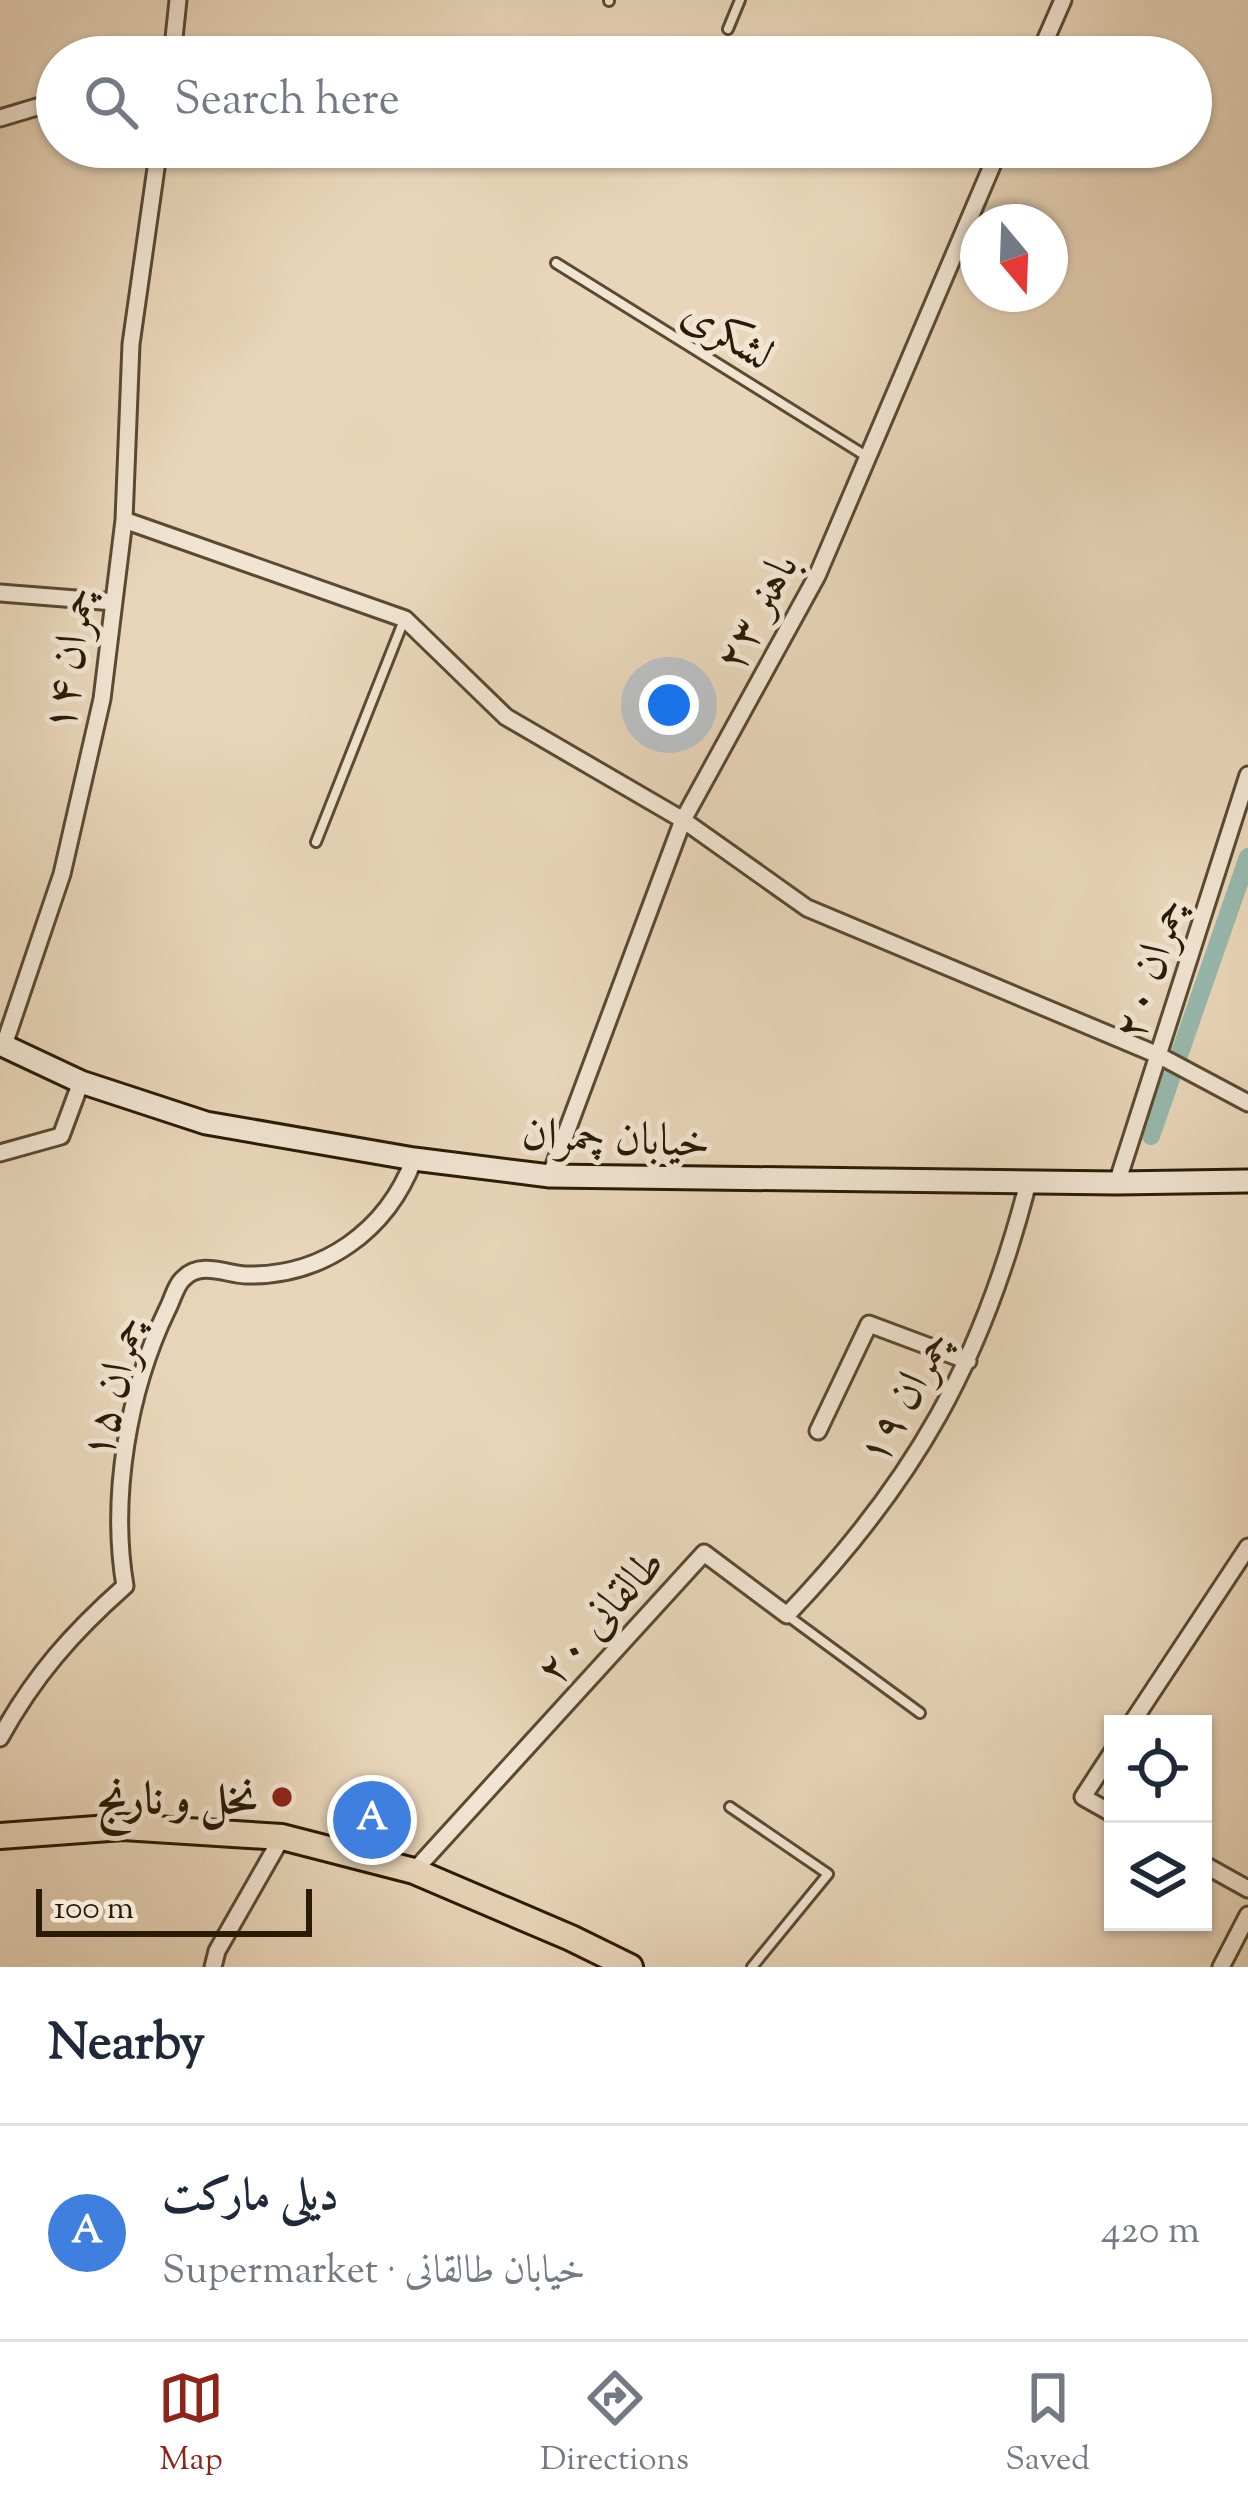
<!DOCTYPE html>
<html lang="en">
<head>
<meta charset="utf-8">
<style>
  body { margin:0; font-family:"Sorts Mill Goudy",Amiri,serif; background:#f6f6f7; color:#1f2937 }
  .controls { position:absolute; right:36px; bottom:36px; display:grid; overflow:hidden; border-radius:0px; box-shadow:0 3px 9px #0004 }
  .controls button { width:108px; height:108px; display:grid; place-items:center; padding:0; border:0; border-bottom:3px solid #e0e1e3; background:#fff; color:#1f2937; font:60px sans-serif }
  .compass { position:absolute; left:960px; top:204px; width:108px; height:108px; border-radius:50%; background:#fff; box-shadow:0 3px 9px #0004; rotate:161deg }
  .scale { position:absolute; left:36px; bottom:30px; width:276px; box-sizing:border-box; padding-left:12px; border:6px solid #2a1b04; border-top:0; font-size:33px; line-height:42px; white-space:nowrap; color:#2a1b04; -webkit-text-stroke:9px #f1e4d2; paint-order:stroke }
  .you { position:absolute; left:669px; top:705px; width:42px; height:42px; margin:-30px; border:9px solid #fff; border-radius:50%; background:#1a73e8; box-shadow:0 0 0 18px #1a73e833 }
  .badge { display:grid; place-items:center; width:78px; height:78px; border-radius:50%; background:#8f2418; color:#fff; font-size:39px; font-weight:700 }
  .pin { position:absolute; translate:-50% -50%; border:6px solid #fff; box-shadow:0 3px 12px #0006 }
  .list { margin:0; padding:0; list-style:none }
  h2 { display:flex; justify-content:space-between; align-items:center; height:156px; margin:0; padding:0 48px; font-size:51px }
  h2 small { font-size:39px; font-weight:400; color:#747a83 }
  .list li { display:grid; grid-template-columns:78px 1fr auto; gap:36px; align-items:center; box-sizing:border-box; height:216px; padding:0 48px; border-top:3px solid #e0e1e3 }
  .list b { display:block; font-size:45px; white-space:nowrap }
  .list p { margin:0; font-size:39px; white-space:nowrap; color:#747a83 }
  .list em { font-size:39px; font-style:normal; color:#747a83 }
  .icon { flex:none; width:66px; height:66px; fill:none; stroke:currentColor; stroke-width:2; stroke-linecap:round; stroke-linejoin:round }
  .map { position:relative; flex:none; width:1248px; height:1967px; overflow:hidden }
  .search { position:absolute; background:#fff; box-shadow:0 3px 9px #0004; left:36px; right:36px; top:36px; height:132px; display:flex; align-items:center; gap:30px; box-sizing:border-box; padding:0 42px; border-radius:66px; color:#747a83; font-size:45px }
  .sheet { height:372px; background:#fff }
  nav { display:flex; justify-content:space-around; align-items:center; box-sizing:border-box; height:168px; border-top:3px solid #e0e1e3; background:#fff; font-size:33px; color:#747a83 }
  nav a { display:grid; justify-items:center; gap:6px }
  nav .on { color:#8f2418 }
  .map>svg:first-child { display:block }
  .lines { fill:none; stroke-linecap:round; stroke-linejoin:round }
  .canal { stroke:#97b9ae; stroke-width:18 }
  .service-casing { stroke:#5a4a32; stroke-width:14 }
  .minor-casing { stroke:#5a4a32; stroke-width:21 }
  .secondary-casing { stroke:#2a1b04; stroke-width:27 }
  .primary-casing { stroke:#2a1b04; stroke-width:30 }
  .service { stroke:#f1e4d2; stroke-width:8 }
  .minor { stroke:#f1e4d2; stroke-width:15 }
  .secondary { stroke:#f1e4d2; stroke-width:21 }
  .primary { stroke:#e9d6ba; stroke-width:24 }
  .poi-dot { fill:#8f2418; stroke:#f1e4d2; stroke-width:4.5 }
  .labels { text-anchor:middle; stroke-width:10; stroke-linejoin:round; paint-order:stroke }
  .street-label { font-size:45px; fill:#2a1b04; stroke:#f1e4d2 }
  .poi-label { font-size:45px; font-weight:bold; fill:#2a1b04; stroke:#f1e4d2; text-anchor:end }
</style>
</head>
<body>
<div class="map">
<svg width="1248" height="1967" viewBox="0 0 1248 1967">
  <rect width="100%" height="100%" fill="#e9d6ba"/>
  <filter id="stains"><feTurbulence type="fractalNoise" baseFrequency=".00167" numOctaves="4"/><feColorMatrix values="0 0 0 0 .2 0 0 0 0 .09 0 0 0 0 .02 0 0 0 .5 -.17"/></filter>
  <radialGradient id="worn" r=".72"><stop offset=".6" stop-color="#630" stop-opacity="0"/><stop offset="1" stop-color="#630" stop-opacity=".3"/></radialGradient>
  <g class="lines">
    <path class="canal" d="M1151,1136L1248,857"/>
    <g class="service-casing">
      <path id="service" d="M609,1V0
        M728,29L740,0
        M556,263L866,456
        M316,842L404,620
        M788,1616L920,1713
        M730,1807L828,1874L752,1967"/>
    </g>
    <g class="minor-casing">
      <path id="minor" d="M172,57L178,0
        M1038,57L1063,0
        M0,118L57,101
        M124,520L405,619L506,717L683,820L807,908L1158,1055L1248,1103
        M0,593L114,602
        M4,1045L62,874L102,699L124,520L131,344L159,147
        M0,1153L61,1136L81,1082
        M550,1176L683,820L817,576L1000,147
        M1117,1183L1248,775
        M818,1431L869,1324L968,1361
        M1131,1724L1248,1547
        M0,1738C34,1676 72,1633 125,1586C110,1497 128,1391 167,1310C172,1301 176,1284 184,1278C201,1261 226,1274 245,1275C323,1277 387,1231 414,1159
        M1113,1751L1083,1797L1113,1814
        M1203,1864L1248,1889
        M414,1871L704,1553L787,1615C915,1481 982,1362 1028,1183
        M213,1967L217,1951L282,1837
        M1221,1967L1248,1915"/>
    </g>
    <g class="secondary-casing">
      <path id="secondary" d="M0,1044L81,1082L206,1123L414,1159L550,1176L1117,1183L1248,1181"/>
    </g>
    <g class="primary-casing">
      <path id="primary" d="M0,1836L123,1827L282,1837L414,1871L571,1938L630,1967"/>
    </g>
    <use href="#service" class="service"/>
    <use href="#minor" class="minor"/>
    <use href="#secondary" class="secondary"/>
    <use href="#primary" class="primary"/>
  </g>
  <circle class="poi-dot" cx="282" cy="1797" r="12"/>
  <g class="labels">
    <g class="street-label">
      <text transform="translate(729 332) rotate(32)" y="16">لشکری</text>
      <text transform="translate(755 611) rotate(-62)" y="16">باهنر ۲۳</text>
      <text transform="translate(67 659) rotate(-81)" y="16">چمران ۱۴</text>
      <text transform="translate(1148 968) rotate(-72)" y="16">چمران ۲۰</text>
      <text transform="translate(616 1136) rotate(3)" y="16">خیابان چمران</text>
      <text transform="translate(111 1387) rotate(-76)" y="16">چمران ۱۵</text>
      <text transform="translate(903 1396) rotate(-61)" y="16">چمران ۱۹</text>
      <text transform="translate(599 1615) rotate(-48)" y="16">طالقانی ۲۰</text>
    </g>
    <g class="poi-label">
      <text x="258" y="1813">نخل و نارنج</text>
    </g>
  </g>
  <rect width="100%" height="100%" filter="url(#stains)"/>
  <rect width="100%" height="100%" fill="url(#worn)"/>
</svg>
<div class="controls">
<button><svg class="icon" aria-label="locate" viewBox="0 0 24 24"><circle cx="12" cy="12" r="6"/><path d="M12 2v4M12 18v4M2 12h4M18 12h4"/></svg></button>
<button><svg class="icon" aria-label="layers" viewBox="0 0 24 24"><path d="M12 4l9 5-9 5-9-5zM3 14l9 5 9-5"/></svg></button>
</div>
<svg class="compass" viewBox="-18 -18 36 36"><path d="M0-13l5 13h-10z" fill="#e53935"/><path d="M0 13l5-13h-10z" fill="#747a83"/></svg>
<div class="scale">100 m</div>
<div class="you"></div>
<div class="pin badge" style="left:372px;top:1820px;background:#3f7fe0">A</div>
<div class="search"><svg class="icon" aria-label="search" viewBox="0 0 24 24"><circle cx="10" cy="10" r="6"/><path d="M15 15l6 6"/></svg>Search here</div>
</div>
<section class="sheet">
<h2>Nearby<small></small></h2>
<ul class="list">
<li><span class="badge" style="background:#3f7fe0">A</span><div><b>دیلی مارکت</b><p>Supermarket · خیابان طالقانی</p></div><em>420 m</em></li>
</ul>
</section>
<nav>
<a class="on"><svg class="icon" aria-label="map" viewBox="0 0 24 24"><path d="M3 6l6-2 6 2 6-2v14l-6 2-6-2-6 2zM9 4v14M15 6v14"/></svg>Map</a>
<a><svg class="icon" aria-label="directions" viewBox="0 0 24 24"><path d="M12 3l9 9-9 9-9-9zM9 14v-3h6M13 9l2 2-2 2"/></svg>Directions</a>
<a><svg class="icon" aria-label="saved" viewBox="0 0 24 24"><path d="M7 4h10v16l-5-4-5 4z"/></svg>Saved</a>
</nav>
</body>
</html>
